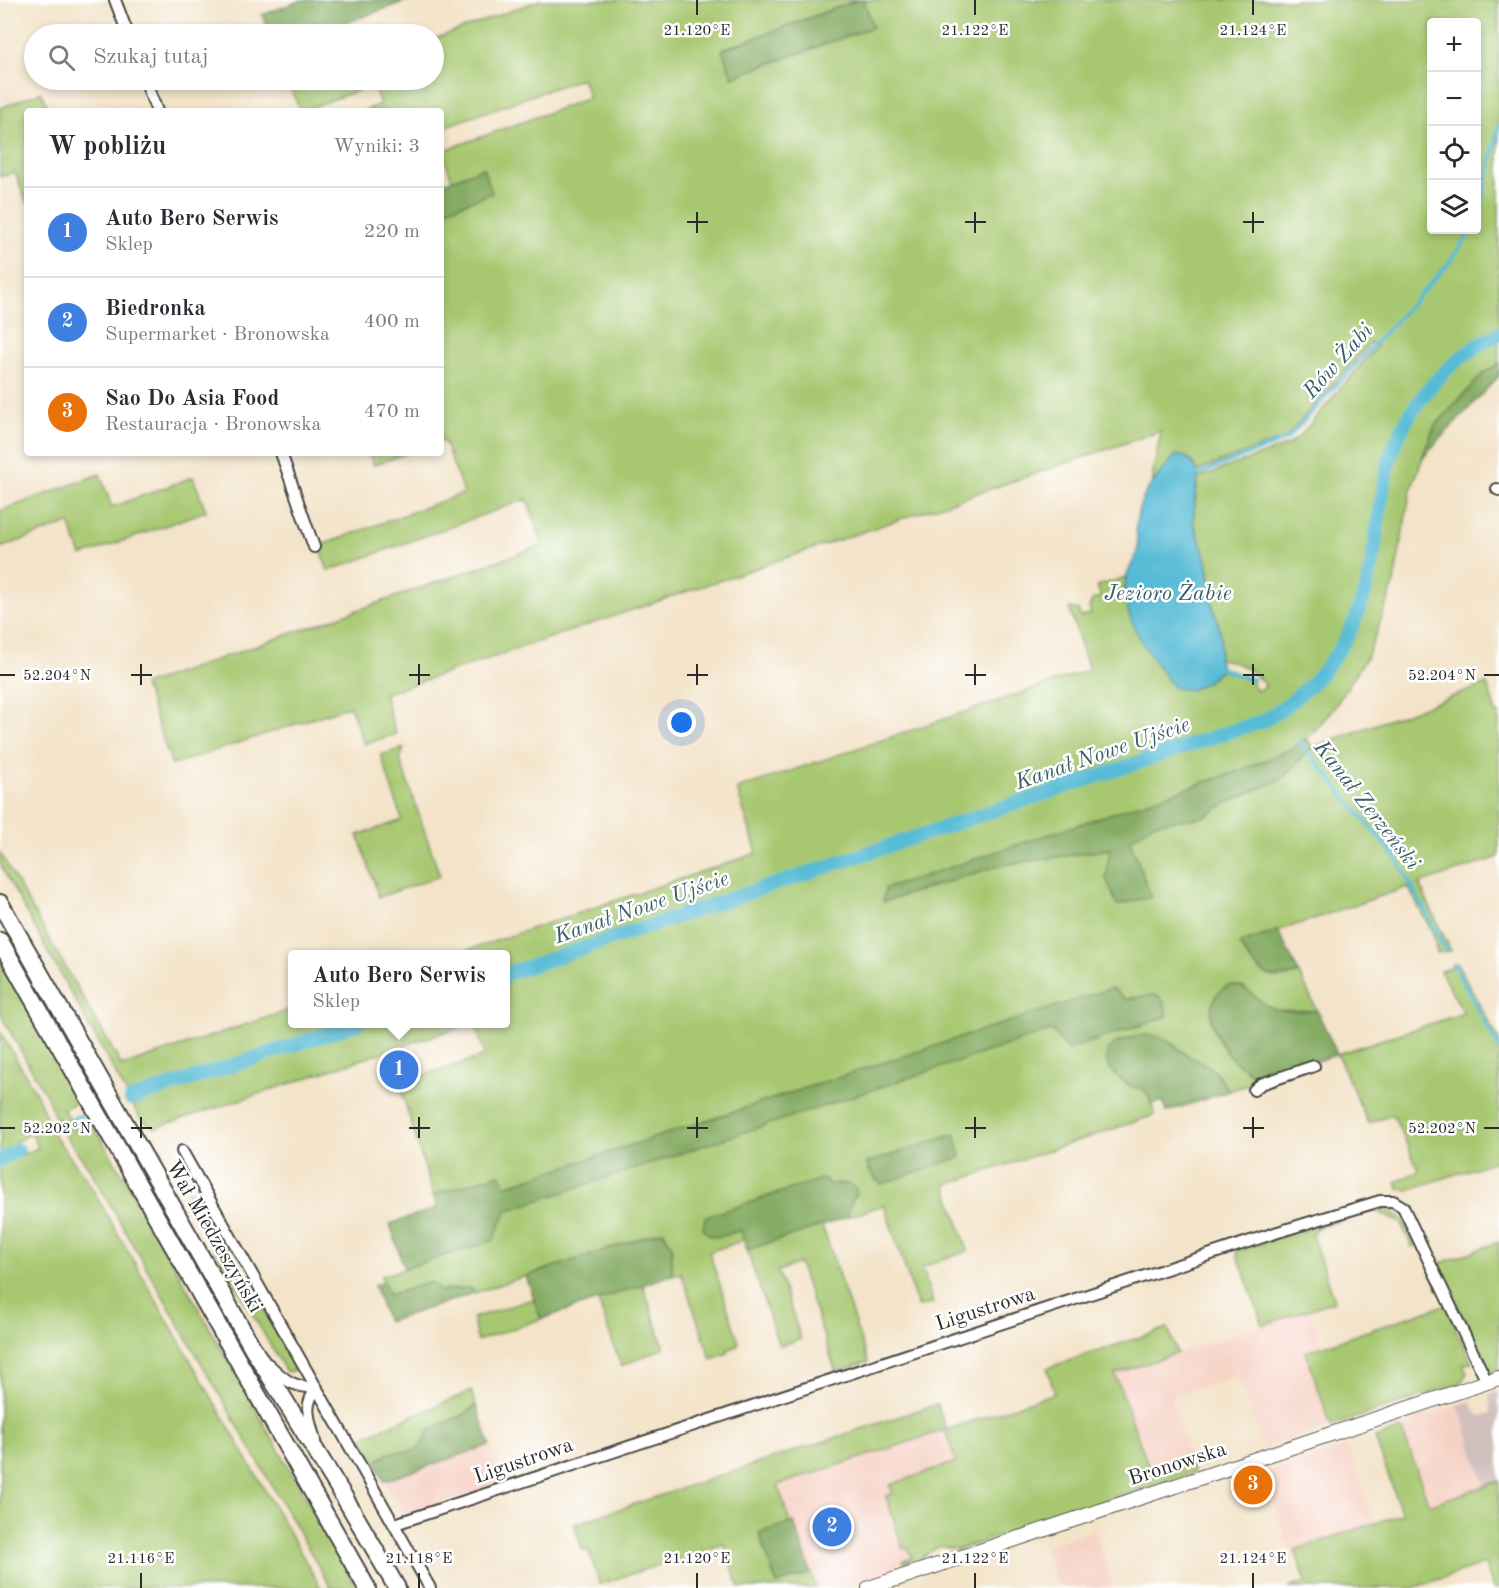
<!DOCTYPE html>
<html lang="pl">
<head>
<meta charset="utf-8">
<style>
  body { margin:0; font-family:"Old Standard TT",serif; background:#f7f7f7; color:#2b2b33 }
  .controls { position:absolute; right:18px; top:18px; display:grid; overflow:hidden; border-radius:6px; box-shadow:0 3px 9px #0003 }
  .controls button { width:54px; height:54px; display:grid; place-items:center; padding:0; border:0; border-bottom:2px solid #e1e1e2; background:#fff; color:#2b2b33; font:30px sans-serif }
  .you { position:absolute; left:682px; top:723px; width:21px; height:21px; margin:-15px; border:4px solid #fff; border-radius:50%; background:#1a73e8; box-shadow:0 0 0 9px #1a73e833 }
  .badge { display:grid; place-items:center; width:39px; height:39px; border-radius:50%; background:#db2777; color:#fff; font-size:20px; font-weight:700 }
  .pin { position:absolute; translate:-50% -50%; border:3px solid #fff; box-shadow:0 2px 6px #0006 }
  .popup { position:absolute; left:288px; top:950px; width:222px; height:78px; box-sizing:border-box; display:grid; place-content:center; border-radius:6px; background:#fff; filter:drop-shadow(0 2px 4px #0005); font-size:20px; white-space:nowrap; color:#7c7c81 }
  .popup b { font-size:22px; color:#2b2b33 }
  .popup::after { content:''; position:absolute; left:50%; top:100%; margin-left:-12px; border:12px solid transparent; border-top-color:#fff }
  .list { margin:0; padding:0; list-style:none }
  h2 { display:flex; justify-content:space-between; align-items:center; height:78px; margin:0; padding:0 24px; font-size:26px }
  h2 small { font-size:20px; font-weight:400; color:#7c7c81 }
  .list li { display:grid; grid-template-columns:39px 1fr auto; gap:18px; align-items:center; box-sizing:border-box; height:90px; padding:0 24px; border-top:2px solid #e1e1e2 }
  .list b { display:block; font-size:22px; white-space:nowrap }
  .list p { margin:0; font-size:20px; white-space:nowrap; color:#7c7c81 }
  .list em { font-size:20px; font-style:normal; color:#7c7c81 }
  .icon { flex:none; width:33px; height:33px; fill:none; stroke:currentColor; stroke-width:2; stroke-linecap:round; stroke-linejoin:round }
  .map { position:relative; flex:none; width:1499px; height:1588px; overflow:hidden }
  .search { position:absolute; background:#fff; box-shadow:0 3px 9px #0003; left:24px; top:24px; width:420px; height:66px; display:flex; align-items:center; gap:15px; box-sizing:border-box; padding:0 21px; border-radius:33px; color:#7c7c81; font-size:22px }
  .panel { position:absolute; background:#fff; box-shadow:0 3px 9px #0003; left:24px; top:108px; width:420px; height:348px; border-radius:6px }
  .map>svg:first-child { display:block }
  .built { fill:#f6d2c4 }
  .industrial { fill:#d1bfbe }
  .green { fill:#a7c871; stroke:#697a4e; stroke-width:1.5; fill-rule:evenodd }
  .forest { fill:#85ac63; stroke:#586c47; stroke-width:1.5 }
  .water { fill:#56bbd5; stroke:#407380; stroke-width:1.5 }
  .lines { fill:none; stroke-linecap:round; stroke-linejoin:round }
  .stream { stroke:#56bbd5; stroke-width:4 }
  .canal { stroke:#56bbd5; stroke-width:14 }
  .minor-casing { stroke:#494743; stroke-width:14 }
  .tertiary-casing { stroke:#494743; stroke-width:16 }
  .secondary-casing { stroke:#494743; stroke-width:20 }
  .minor { stroke:#fff; stroke-width:10 }
  .tertiary { stroke:#fff; stroke-width:14 }
  .secondary { stroke:#fff; stroke-width:16 }
  .ticks { fill:none; stroke:#2b2b2b; stroke-width:2 }
  .labels { text-anchor:middle; stroke-width:5; stroke-linejoin:round; paint-order:stroke }
  .street-label { font-size:21px; fill:#2b2b2b; stroke:#fff }
  .water-label { font-size:22px; font-style:italic; fill:#3a5d66; stroke:#fff }
  .ticks-label { font-size:15px; text-anchor:middle; fill:#2b2b2b; stroke:#fff; stroke-width:5; stroke-linejoin:round; paint-order:stroke }
</style>
</head>
<body>
<div class="map">
<svg width="1499" height="1588" viewBox="0 0 1499 1588">
  <rect width="100%" height="100%" fill="#fff"/>
  <filter id="ink" filterUnits="userSpaceOnUse"><feTurbulence type="fractalNoise" baseFrequency=".0167" numOctaves="2"/><feDisplacementMap in="SourceGraphic" scale="12" xChannelSelector="R" yChannelSelector="G"/><feConvolveMatrix kernelMatrix="1 2 1 2 8 2 1 2 1" color-interpolation-filters="sRGB"/></filter>
  <filter id="wash" filterUnits="userSpaceOnUse"><feTurbulence type="fractalNoise" baseFrequency=".008" numOctaves="4" result="noise"/><feDisplacementMap in="SourceGraphic" scale="24" xChannelSelector="R" yChannelSelector="G"/><feGaussianBlur stdDeviation="1.35" result="paint"/><feColorMatrix in="noise" values="0 0 0 0 0 0 0 0 0 0 0 0 0 0 0 0 0 1.4 0 .05"/><feComposite in="paint" operator="in"/></filter>
  <g filter="url(#wash)">
    <rect width="100%" height="100%" fill="#f3e3c8"/>
    <path class="built" d="M1309,1310L1322,1347L1306,1353L1331,1426L1263,1449L1238,1375L1171,1397L1192,1465L1153,1476L1115,1373Z
      M1458,1405L1485,1486L1429,1505L1402,1430L1413,1423V1418L1426,1414L1427,1416Z
      M946,1430L956,1462L890,1485L916,1564L840,1588H816L794,1523H790L778,1485Z
      M490,1445L504,1483L404,1515L384,1481Z
      M1348,1446L1375,1523L1290,1551L1274,1503L1256,1508L1249,1488L1244,1489L1240,1475L1261,1469L1267,1473Z
      M1095,1530L1114,1588H1058L1044,1547Z"/>
    <path class="industrial" d="M1499,1392V1481L1485,1486L1458,1405L1470,1401L1479,1416L1484,1415L1491,1413L1489,1395Z"/>
    <path class="green" d="M540,0H858L723,49L732,77L873,27L864,0H1499V364L1485,372L1434,427L1410,493L1393,587L1368,655L1334,708L1311,735L1287,751L1242,770L885,889L884,902L997,866L1111,849L1106,878L1150,896L1130,840L1155,823L1204,817L1226,803L1281,779L1313,747L1487,684L1496,713H1499V857L1419,884L1451,951L1437,953L1433,934L1408,887L1239,944C1247,958 1261,978 1279,978C1285,978 1293,975 1299,973L1317,1011L1278,1010L1268,1007L1243,987L1218,994C1215,999 1212,1006 1211,1012C1209,1028 1224,1053 1237,1063C1245,1069 1253,1073 1259,1081L1229,1091L1215,1071L1205,1064L1190,1057L1169,1041L1151,1035L1110,1069L1133,1087L1142,1088L1147,1092L1155,1115L946,1185L968,1251L922,1267L933,1303L918,1307L884,1205L848,1217L850,1202L856,1194L850,1184H829L719,1237L741,1230L744,1240L709,1252L739,1342L737,1343L738,1346L727,1350L728,1353L711,1359L681,1273L672,1275V1246L663,1231L474,1293L472,1289L468,1288L440,1291L431,1282L389,1295L381,1276L492,1241L505,1211L1053,1030L1063,1045L1069,1049L1167,1017C1164,982 1145,999 1124,999L505,1186L500,1174L433,1195L399,1083L485,1056L475,1024H506V954H456L757,853L737,789L1089,670L1069,608L1078,610L1081,617L1091,614L1089,607L1092,600L1101,597L1097,586L1127,577L1124,590L1208,681L1221,670L1251,681L1257,691L1266,686C1252,670 1241,662 1219,659L1221,637L1218,622L1213,608L1208,564L1193,521L1198,478L1288,445L1300,436L1377,346L1370,343L1285,438L1197,471L1193,464L1163,472L1153,482V471L1161,431L384,694L396,734L364,744L350,706L172,765L144,685L543,545L527,499L328,571L319,546L464,493L444,441L441,442V212L491,193L483,168L452,180L442,151L589,98L582,78L441,128V111H363L380,104L373,85L301,111L291,90L320,80H434V39ZM1432,22H1476V230H1432ZM954,1135L961,1157L878,1182L869,1171L867,1163Z
      M41,92L49,111H27V204L15,172L0,177V108Z
      M369,453H408L373,465Z
      M100,474L112,507L193,477L206,511L81,556L69,523L0,548V511Z
      M404,748L400,760L440,876L379,897L358,835L402,820L381,755Z
      M0,853L122,1066L292,1009V1024H469L155,1128L140,1118L4,872L0,863Z
      M0,958L80,1100L63,1109L76,1131L92,1123L144,1212L357,1588H331L89,1168L62,1131L65,1129L59,1119L56,1120L47,1097L0,1014Z
      M1457,963L1499,1040V1160L1408,1190L1399,1189L1396,1182L1419,1171L1393,1115L1368,1123L1337,1054L1464,1013L1440,971L1451,968L1452,964Z
      M0,1031L37,1095L53,1134L87,1180L321,1588H0ZM32,1133L38,1148L22,1155L15,1142Z
      M188,1191L199,1194L295,1364L293,1371L286,1372L185,1198L191,1194Z
      M1381,1208C1403,1211 1408,1225 1415,1246L1412,1247L1401,1223L1374,1210L1366,1213L1365,1211Z
      M1363,1212L1364,1213L1316,1228L1312,1235L1334,1301L1263,1325L1236,1251Z
      M822,1225L868,1362L836,1372L799,1263L778,1271L801,1339L779,1346L747,1250Z
      M1499,1242V1371L1490,1374L1438,1264Z
      M643,1285L664,1348L621,1366L598,1300Z
      M533,1299L541,1319L477,1341L473,1318Z
      M1444,1305L1472,1362L1463,1365L1467,1373L1461,1383L1331,1426L1306,1352Z
      M1168,1328L1177,1353L1115,1374L1152,1476L1192,1465L1194,1472L957,1550L940,1546L923,1556L921,1562L914,1564L913,1561L904,1563L902,1561L912,1558L908,1548L903,1549L886,1496L893,1493L890,1485L956,1462L945,1430L778,1485L790,1523L759,1533L777,1584L811,1573L816,1587L813,1588H739L724,1544L600,1584L588,1549L583,1551L574,1524L937,1404L946,1430L1055,1393L1047,1368Z
      M471,1391L476,1405L463,1415L429,1430L423,1443L415,1451C397,1453 390,1449 376,1463L360,1438Z
      M1399,1430H1402L1429,1505L1499,1481V1588H1493L1485,1564L1413,1588H1289L1306,1582L1295,1550L1402,1514L1375,1438Z"/>
    <path class="forest" d="M302,0H409L316,34H270L262,15Z
      M858,0H864L873,27L732,77L722,50Z
      M483,168L492,193L441,212V184Z
      M1499,364V376L1422,458L1434,427L1485,372Z
      M1307,739L1313,747L1281,779L1226,803L1204,817L1155,823L1130,840L1151,897L1117,905L1106,878L1110,849L997,866L883,902L885,889L1242,770L1287,751Z
      M1278,931L1299,973C1263,982 1259,972 1239,944Z
      M1229,985C1253,986 1255,1002 1274,1009C1287,1013 1303,1009 1317,1011L1337,1054L1259,1081C1252,1072 1242,1068 1234,1060C1215,1041 1197,1001 1229,985Z
      M1112,988L1125,999C1147,999 1162,982 1167,1016L1069,1049L1063,1045L1053,1030L506,1211L493,1241L404,1268L390,1224L437,1208L433,1195L500,1174L506,1186Z
      M1144,1035L1162,1037L1190,1057L1205,1064L1215,1071L1229,1091L1166,1112L1163,1101L1151,1104C1150,1099 1148,1094 1145,1091C1141,1087 1136,1089 1132,1086C1119,1081 1096,1060 1112,1046C1120,1039 1134,1037 1144,1035Z
      M955,1134L961,1157L882,1184C874,1180 870,1172 867,1163Z
      M824,1178L829,1184H850L856,1188C856,1199 848,1203 848,1217L747,1250L741,1230C727,1234 712,1244 703,1228L705,1217Z
      M663,1231L672,1246V1275L541,1319L526,1276Z
      M384,1282L389,1295L432,1282L440,1291L468,1288L472,1289L474,1293L387,1322L374,1285Z
      M476,1405L490,1445L384,1481L376,1463C393,1447 394,1454 415,1450L423,1443L429,1430L463,1415Z
      M794,1522L811,1573L777,1584L759,1533Z"/>
    <path class="water" d="M1176,455C1189,456 1194,464 1199,474L1196,488L1193,521L1208,564L1213,608L1218,622L1221,637L1219,659L1221,670L1208,681L1191,690L1174,688C1155,663 1125,624 1125,591C1124,575 1132,566 1137,552C1140,544 1135,534 1136,525C1139,492 1156,479 1176,455Z"/>
    <g class="lines">
      <path class="stream" d="M1476,214L1484,192L1499,126
        M1199,474L1287,439L1450,262L1471,230
        M1220,668L1253,680
        M1299,741L1397,859L1446,950
        M1454,965L1499,1048
        M72,1119L85,1114"/>
      <path class="canal" d="M506,974L1265,720C1311,692 1346,652 1363,599C1376,559 1377,516 1386,474C1399,414 1444,360 1499,334
        M131,1099L357,1024
        M0,1160L18,1150"/>
    </g>
  </g>
  <g filter="url(#ink)">
    <g class="lines">
      <g class="minor-casing">
        <path id="minor" d="M115,0L128,34
          M145,80L157,111
          M281,453L314,547
          M1497,489L1499,490
          M1254,1090L1261,1084L1314,1066
          M182,1151L430,1588
          M268,1364C286,1381 292,1387 317,1388
          M315,1441C310,1420 302,1406 317,1388
          M395,1524L1278,1232L1380,1201H1393L1403,1207L1487,1382"/>
      </g>
      <g class="tertiary-casing">
        <path id="tertiary" d="M869,1588L1499,1378"/>
      </g>
      <g class="secondary-casing">
        <path id="secondary" d="M0,903L255,1352L346,1500L397,1588
          M0,941L367,1588"/>
      </g>
      <use href="#minor" class="minor"/>
      <use href="#tertiary" class="tertiary"/>
      <use href="#secondary" class="secondary"/>
    </g>
  </g>
  <path class="ticks" d="M697,0V15M975,0V15M1253,0V15M697,212V233M975,212V233M1253,212V233M687,222H708M965,222H986M1243,222H1264M141,664V685M419,664V685M697,664V685M975,664V685M1253,664V685M0,675H15M131,675H152M409,675H430M687,675H708M965,675H986M1243,675H1264M1484,675H1499M141,1117V1138M419,1117V1138M697,1117V1138M975,1117V1138M1253,1117V1138M0,1128H15M131,1128H152M409,1128H430M687,1128H708M965,1128H986M1243,1128H1264M1484,1128H1499M141,1573V1588M419,1573V1588M697,1573V1588M975,1573V1588M1253,1573V1588"/>
  <g class="labels">
    <g class="street-label">
      <text transform="translate(215 1236) rotate(60)" y="7">Wał Miedzeszyński</text>
      <text transform="translate(985 1308) rotate(-18)" y="7">Ligustrowa</text>
      <text transform="translate(523 1460) rotate(-19)" y="7">Ligustrowa</text>
      <text transform="translate(1177 1463) rotate(-18)" y="7">Bronowska</text>
    </g>
    <g class="water-label">
      <text transform="translate(1337 360) rotate(-48)" y="8">Rów Żabi</text>
      <text x="1168" y="600">Jezioro Żabie</text>
      <text transform="translate(1102 752) rotate(-19)" y="8">Kanał Nowe Ujście</text>
      <text transform="translate(1368 804) rotate(52)" y="8">Kanał Zerzeński</text>
      <text transform="translate(641 906) rotate(-19)" y="8">Kanał Nowe Ujście</text>
    </g>
  </g>
  <g class="ticks-label">
    <text x="697" y="35">21.120°E</text>
    <text x="975" y="35">21.122°E</text>
    <text x="1253" y="35">21.124°E</text>
    <text x="57" y="680">52.204°N</text>
    <text x="1442" y="680">52.204°N</text>
    <text x="57" y="1133">52.202°N</text>
    <text x="1442" y="1133">52.202°N</text>
    <text x="141" y="1563">21.116°E</text>
    <text x="419" y="1563">21.118°E</text>
    <text x="697" y="1563">21.120°E</text>
    <text x="975" y="1563">21.122°E</text>
    <text x="1253" y="1563">21.124°E</text>
  </g>
</svg>
<div class="controls">
<button>+</button>
<button>−</button>
<button><svg class="icon" aria-label="locate" viewBox="0 0 24 24"><circle cx="12" cy="12" r="6"/><path d="M12 2v4M12 18v4M2 12h4M18 12h4"/></svg></button>
<button><svg class="icon" aria-label="layers" viewBox="0 0 24 24"><path d="M12 4l9 5-9 5-9-5zM3 14l9 5 9-5"/></svg></button>
</div>
<div class="you"></div>
<div class="pin badge" style="left:399px;top:1070px;background:#3f7fe0">1</div>
<div class="popup"><b>Auto Bero Serwis</b>Sklep</div>
<div class="pin badge" style="left:832px;top:1527px;background:#3f7fe0">2</div>
<div class="pin badge" style="left:1253px;top:1485px;background:#e8710a">3</div>
<div class="search"><svg class="icon" aria-label="search" viewBox="0 0 24 24"><circle cx="10" cy="10" r="6"/><path d="M15 15l6 6"/></svg>Szukaj tutaj</div>
<section class="panel">
<h2>W pobliżu<small>Wyniki: 3</small></h2>
<ul class="list">
<li><span class="badge" style="background:#3f7fe0">1</span><div><b>Auto Bero Serwis</b><p>Sklep</p></div><em>220 m</em></li>
<li><span class="badge" style="background:#3f7fe0">2</span><div><b>Biedronka</b><p>Supermarket · Bronowska</p></div><em>400 m</em></li>
<li><span class="badge" style="background:#e8710a">3</span><div><b>Sao Do Asia Food</b><p>Restauracja · Bronowska</p></div><em>470 m</em></li>
</ul>
</section>
</div>
</body>
</html>
